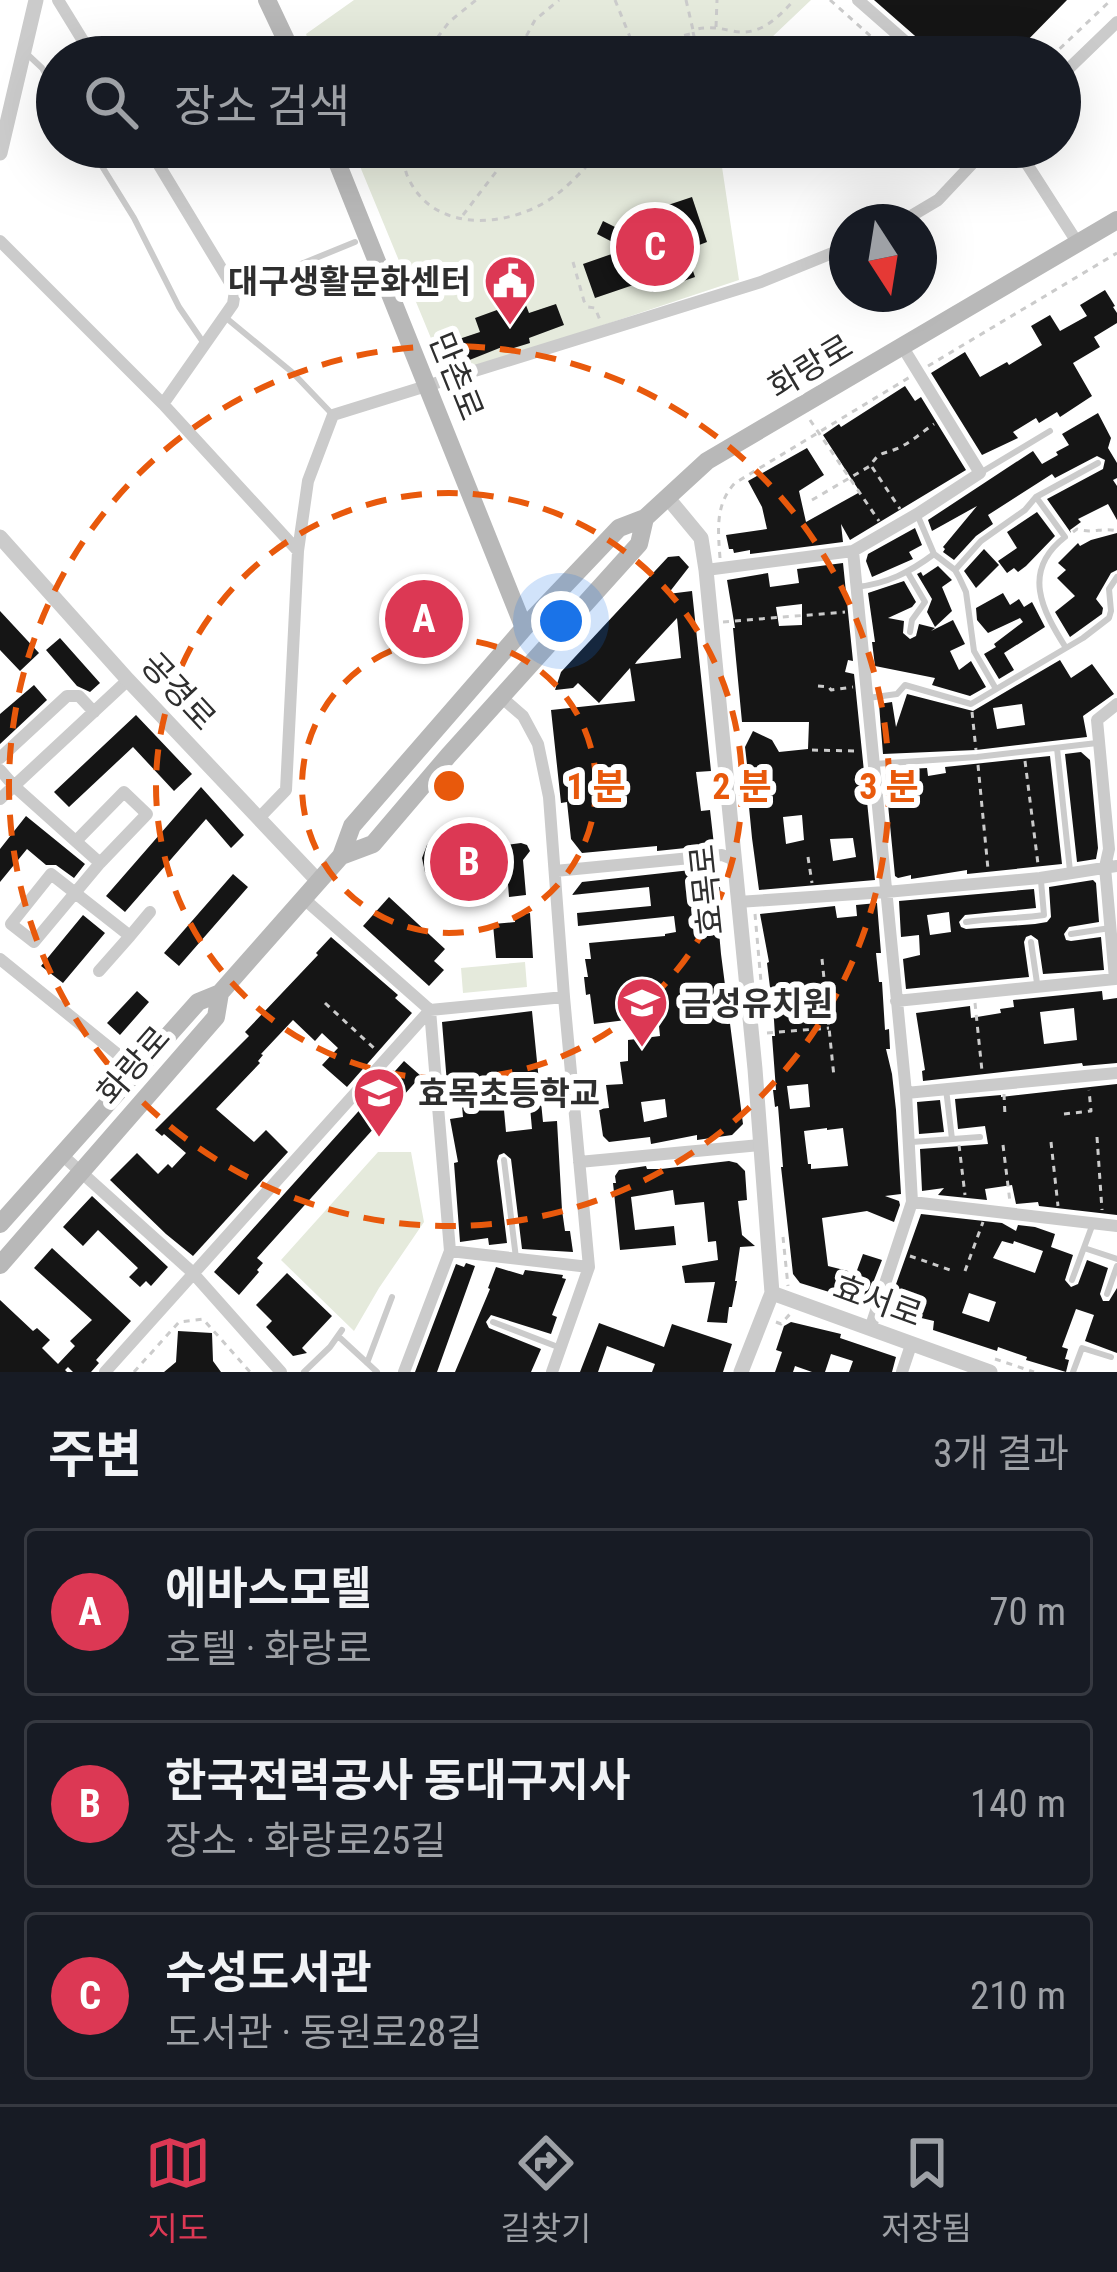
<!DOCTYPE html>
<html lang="ko">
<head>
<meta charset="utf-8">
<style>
  body { margin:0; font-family:"Roboto Condensed","Noto Sans KR",sans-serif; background:#20242c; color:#f1f3f6 }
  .compass { position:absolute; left:829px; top:204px; width:108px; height:108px; border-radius:50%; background:#171b24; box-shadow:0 12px 48px #0002; rotate:168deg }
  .you { position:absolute; left:561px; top:621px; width:42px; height:42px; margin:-30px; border:9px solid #fff; border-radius:50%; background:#1a73e8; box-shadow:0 0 0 18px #1a73e833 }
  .badge { display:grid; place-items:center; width:78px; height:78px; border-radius:50%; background:#dc3854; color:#fff; font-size:39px; font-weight:700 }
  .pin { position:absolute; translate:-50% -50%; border:6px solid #fff; box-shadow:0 3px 12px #0006 }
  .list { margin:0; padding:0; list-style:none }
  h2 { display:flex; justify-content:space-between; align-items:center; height:156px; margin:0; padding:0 48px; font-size:51px }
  h2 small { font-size:39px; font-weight:400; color:#9ea1a6 }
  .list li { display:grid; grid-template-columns:78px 1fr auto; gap:36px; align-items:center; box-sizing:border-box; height:168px; margin:0 24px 24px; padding:0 24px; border:3px solid #363941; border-radius:12px }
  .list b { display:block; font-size:45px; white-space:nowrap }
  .list p { margin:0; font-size:39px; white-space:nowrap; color:#9ea1a6 }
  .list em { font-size:39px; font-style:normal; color:#9ea1a6 }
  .icon { flex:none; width:66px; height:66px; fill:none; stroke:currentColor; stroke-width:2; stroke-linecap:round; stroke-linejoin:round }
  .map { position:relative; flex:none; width:1117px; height:1372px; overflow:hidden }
  .search { position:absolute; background:#171b24; box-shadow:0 12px 48px #0002; left:36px; right:36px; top:36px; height:132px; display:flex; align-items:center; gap:30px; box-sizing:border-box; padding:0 42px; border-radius:66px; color:#9ea1a6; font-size:45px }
  .sheet { height:732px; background:#171b24 }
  nav { display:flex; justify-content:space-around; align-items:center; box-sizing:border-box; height:168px; border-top:3px solid #363941; background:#171b24; font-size:33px; color:#9ea1a6 }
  nav a { display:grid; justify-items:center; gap:6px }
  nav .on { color:#dc3854 }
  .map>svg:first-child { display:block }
  .green { fill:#e5eadc }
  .building { fill:#151515; fill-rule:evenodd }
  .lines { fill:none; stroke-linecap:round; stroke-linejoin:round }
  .path { stroke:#cbcbcb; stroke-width:3; stroke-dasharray:6 6; stroke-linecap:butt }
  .service { stroke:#cbcbcb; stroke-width:6 }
  .minor { stroke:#cbcbcb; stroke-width:12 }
  .tertiary { stroke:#cbcbcb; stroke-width:15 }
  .secondary { stroke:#b8b8b8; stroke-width:18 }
  .ring { fill:none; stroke:#e8590c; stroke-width:6; stroke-dasharray:21 15 }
  .labels { text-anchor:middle; stroke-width:12; stroke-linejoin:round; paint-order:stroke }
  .poi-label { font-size:33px; font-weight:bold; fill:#2e2e2e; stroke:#fff; text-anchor:start }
  .street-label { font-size:33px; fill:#2e2e2e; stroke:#fff }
  .centre { fill:#e8590c; stroke:#fff; stroke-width:6 }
  .ring-label { font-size:36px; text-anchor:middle; font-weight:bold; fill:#e8590c; stroke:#fff; stroke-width:12; stroke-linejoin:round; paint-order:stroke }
</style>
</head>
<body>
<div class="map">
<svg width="1117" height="1372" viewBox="0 0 1117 1372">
  <rect width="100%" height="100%" fill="#fff"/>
  <path class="green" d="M354,0H811L771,38L703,54V57H315L306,34Z
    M352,147H719L739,280L447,377Z
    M525,962L527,987L463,993L461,968Z
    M378,1152H411L424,1222L379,1288L354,1331L281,1260Z"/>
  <path class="building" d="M874,0H1067L1011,57H933L930,49Z
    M692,197L707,242L686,250L695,277L652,292L648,280L595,298L583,264L626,249L597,234L603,221L625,232L642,226L638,215Z
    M1105,290L1115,306L1113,307L1117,313V323L1094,337L1100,347L1073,363L1092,396L1060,417L1057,412L1039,423L1036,418L1013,432L1018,438L982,455L931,373L965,352L980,377L1007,362L1009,365L1042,345L1031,326L1050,315L1060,331L1087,316L1080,305Z
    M524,300L529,313L556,304L564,325L529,338L530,343L504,351L502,347L467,361L459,339L480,332L475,318Z
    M905,386L915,401L921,397L966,470L850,540L841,524L843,542L750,554V550L734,553L733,549H729L726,535L767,529L762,507L748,481L807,448L824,475L799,491L806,522L860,492L823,435L839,424L841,427Z
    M1098,413L1111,438L1108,448L1117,463V478L1113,480L1117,486V520L1108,504L1078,519L1081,522L1070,530L1071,533L1047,499L1103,469L1105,460L1097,456L1055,478L1052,474L988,515L993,524L976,536L954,560L943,552L945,549L943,547L977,506L932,531L928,520L1033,451L1042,464L1058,455L1056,452L1069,445L1062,434Z
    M1037,512L1055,536L1026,566L1018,572L1014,568L1007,573L998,561L1017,548L1007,532Z
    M915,528L922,545L909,552L913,559L872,577L866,561L868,554Z
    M1117,533V570L1111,573L1096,599L1103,608L1102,614L1070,637L1055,612L1075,596L1057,578L1066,570L1058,563L1078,543L1080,546L1091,540Z
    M984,549L999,565L976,588L964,571Z
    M679,556L689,567L668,594L692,591L711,771L696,772L701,811L710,810L714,845L657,851V846L582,853L571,839L567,802L561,803L551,710L635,701L630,668L599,703L578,683L573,688L555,690L561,672L668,557ZM677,618L681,658L635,664L637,661Z
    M843,563L853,661L848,660L845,672L854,674L855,683L875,880L759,890L752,838L749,807H752L745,747L753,731L772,740L779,752L808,749L809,722H742L733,628H735L727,580L768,573L770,587L799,583L797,569ZM802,604V625L779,626L776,607ZM802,815L804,840L786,844L783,817ZM853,838L856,857L833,861L830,839Z
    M938,566L952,580L942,587L952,611L935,627L927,612L932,599L917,574L921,572L923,576Z
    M904,581L916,602L912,607L888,618L904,621L903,633L910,639L916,636L919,624L935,628L931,631L953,620L965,644L950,651L959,670L971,661L986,687L970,696L932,685L935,678L875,666L872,642H875L868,593Z
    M1003,593L1010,605L1019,599L1024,607L1032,602L1045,627L1004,653L1014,670L999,679L984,654L996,647L994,644L1023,622L1020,618L988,633L977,620L976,608Z
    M0,611L39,653L20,671L0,650Z
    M60,638L100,683L90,692L77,686L46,650Z
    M1060,660L1071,678L1092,664L1114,694L1083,716L1087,737L976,750L883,754L879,704L892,702L896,727L907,694L973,711ZM1022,704L1025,725L997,729L993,708Z
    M34,685L47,700L0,744V714Z
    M136,715L192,774L174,791L133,747L69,807L54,792Z
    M1081,752L1090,760L1098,848L1096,859L1077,862L1065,754Z
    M1050,756L1062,864L967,874V870L911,879V875L898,878L895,876L885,774L890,773V770L927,768L928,776L946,773L945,767Z
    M201,787L244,835L231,848L206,819L125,912L106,896Z
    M26,816L85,864L74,878L56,865H46L27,849L0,882V849Z
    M445,834L459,835L475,849L521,843L527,845L530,851L523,860L526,895L509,897L507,871L474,875L467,882L454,888L434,883L425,872L422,858L427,845Z
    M709,868L719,876L721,899H716L721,954L743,1124L732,1135L697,1140V1135L651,1144L650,1137L609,1142L603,1136L599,1109L609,1108L606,1085L623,1084L620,1062L628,1061V1040L660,1036L658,1016L594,1024L590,994L586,995L584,977H588L585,959H591L589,943L665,936V934L676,932L674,916L578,926L577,913L651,906L649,887L572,895L582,882ZM665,1099L667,1117L644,1122L641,1102Z
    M233,874L248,887L179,966L164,953Z
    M1093,880L1096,883L1099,922L1069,927L1064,934L1066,940L1071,941L1101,937L1104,970L1043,974L1038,940L1031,935L1026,937L1024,942L1029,977L906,989L903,959L920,955L919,935L901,937L899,901L1034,889L1036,908L965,915L959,922L961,927L966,929L1035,924L1047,922L1051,917L1049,887ZM949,912L951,932L930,935L927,915Z
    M389,897L445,949L434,961L444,970L429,986L363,926Z
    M877,903L881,953H876L879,982H882L885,1030L889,1029L890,1049H886L892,1074L896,1110L901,1194L885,1196L899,1201L900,1205L894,1222L867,1211L822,1218L828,1266L856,1273L863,1254L882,1260L865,1303L800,1283L793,1274L781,1167H783L778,1106L775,1107L773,1090H776L772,1036H775L774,1020L767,963L769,962L760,914L835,906L837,918L857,916L856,905ZM808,1084L810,1107L790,1109L787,1086ZM827,1128V1130L843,1128L848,1166L811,1169V1164H808L804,1131Z
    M530,913L533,958H496L493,924L515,922V915Z
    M83,915L105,933L63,983L41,966Z
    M331,937L398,995L395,998L412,1013L347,1087L322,1065L338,1048L322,1033L315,1041L293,1020L261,1054L263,1055L258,1061L260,1063L216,1109L254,1142L266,1130L288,1152L193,1256L166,1234L110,1180L137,1153L158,1174L168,1164L172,1168L186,1153L164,1134L162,1136L155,1130L249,1036L245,1032L318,955L316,953Z
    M137,991L149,1002L120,1035L107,1023Z
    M1102,991L1103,1000L1117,998V1063L1083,1066L1082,1063L923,1081L922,1071L925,1070L916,1013L970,1006L971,1018L1001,1013L1000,1009L1014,1007L1013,1000ZM1074,1008L1077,1040L1044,1044L1040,1012Z
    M532,1011L543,1122L557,1121L562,1210L565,1231H570L573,1252L522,1249L511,1159L504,1153L499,1155L497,1161L507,1243L489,1245L488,1238L460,1242L454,1163L458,1162L450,1119L463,1117L461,1094L448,1096L442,1022ZM530,1107L532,1129L506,1132L504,1110Z
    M404,1061L421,1076L257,1258L263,1263L257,1270L259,1272L239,1295L214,1272L365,1104L362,1101L376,1086L379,1089Z
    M1117,1084V1215L1039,1206L1038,1202L1016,1204L1012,1185L985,1189L987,1200L938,1195L944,1188L922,1191L920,1149L988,1144L985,1126L958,1129L955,1099L1001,1095V1097Z
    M940,1100L944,1132L919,1134L917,1102Z
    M729,1161L737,1163L745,1171L747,1200L738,1201L742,1235L755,1246L740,1247L735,1281H737L732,1307H729L727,1323L707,1322L715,1282L685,1283L682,1266L718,1260L716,1241L708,1242L704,1202L675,1205L673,1190L631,1197L635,1230L674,1226L676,1245L620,1250L613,1183H616L615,1176L619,1170L646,1166L647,1169H661Z
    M92,1196L168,1267L151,1286L146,1281L140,1287L129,1277L138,1268L98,1230L83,1246L63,1227Z
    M921,1214L1002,1223L1016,1231L1018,1225L1035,1227L1055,1234L1051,1247L1073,1255L1065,1280L1071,1287L1078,1284L1087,1260L1108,1268L1100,1294L1103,1301H1109L1117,1288V1353L1085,1341L1094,1315L1076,1309L1062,1347L1068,1349L1065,1359L1069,1360L1066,1372L1026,1360L1027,1357L998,1347L997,1351L933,1330L934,1321L896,1312L890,1301ZM1002,1241L1013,1244L1014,1241L1043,1251L1035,1273L993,1258ZM969,1293L996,1302L989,1322L962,1313Z
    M52,1248L131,1321L96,1360L99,1363L91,1372H73L68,1367L65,1370L67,1372H0V1300L33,1331L37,1328L50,1340L42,1348L58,1364L75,1346L70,1341L92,1320L34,1268Z
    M466,1263L475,1266L437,1372H415L456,1264L464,1267Z
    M496,1267L523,1275L525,1270L563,1275L562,1278L566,1279L552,1315L557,1317L551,1334L491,1315L486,1322L489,1328L541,1349L531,1372H455L490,1289L488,1288Z
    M287,1273L332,1316L302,1348L307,1353L293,1356L266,1327L272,1321L256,1305Z
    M791,1322L841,1334L840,1338L896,1357L892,1372H849L853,1361L831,1354L825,1372H812L795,1366L793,1372H775L782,1352L776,1350L784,1326Z
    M599,1323L664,1347L672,1324L732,1344L723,1372H652L655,1364L607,1346L598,1372H580Z
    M178,1331L212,1333L213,1361L221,1372H164L176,1362Z"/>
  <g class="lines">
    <path class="path" d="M615,0L630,37L631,57
      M686,0L693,30C709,26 718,28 733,31C759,37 778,18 794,0
      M830,0L894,57
      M716,27L717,0
      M693,32L699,57
      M423,57L449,22L476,0
      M515,57L535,20L559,0
      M688,57L682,36L694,33
      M1051,57L1111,0
      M402,147C403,156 404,167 407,175C432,236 512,228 556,195C574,181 588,165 603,147
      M597,147C613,172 640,171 656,147
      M463,215L502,164L507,147
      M573,262L584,301L588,307L595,308L600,320
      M928,366L1117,253
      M810,420L879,521
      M872,467L900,509
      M812,500L870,466C880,451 881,455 896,449C909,444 922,432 934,424
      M1073,532L1077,529C1092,534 1103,527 1117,531
      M720,558C718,530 715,504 735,483L910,377
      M723,622L845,612
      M818,686L829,687L831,690L853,687
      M972,712L976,750
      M812,750L859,751
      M1025,761L1038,864
      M978,765L988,869
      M808,857L812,883
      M755,914L761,982
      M822,959L834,1077
      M325,1003L376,1050
      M975,1003L982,1071
      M767,1033L829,1028
      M1004,1094L1005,1116
      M1064,1114L1091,1111L1089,1090
      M1097,1137L1102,1210
      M1051,1142L1058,1206
      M959,1145L965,1195
      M1003,1145L1010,1202
      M783,1237L788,1286
      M910,1256L953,1271
      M965,1271L983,1222
      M776,1322L781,1324L790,1314
      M995,1359L1034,1372
      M134,1372L179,1322L203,1319L250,1372"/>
    <path class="service" d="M26,53L42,68L57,93
      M90,147L134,218L179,307L203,342
      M235,291L355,242
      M225,317L293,373L333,415
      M980,473L1050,431
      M1036,497L1065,537C1021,571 1042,610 1066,648
      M917,514L934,554L955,570L959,577L966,592L974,651L996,689
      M955,570L981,541L1025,510L1036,497L1098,463
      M908,573L925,602L912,620L910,632
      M856,587C887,584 910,572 934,554
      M868,698L897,694L905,685L971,704L1083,638L1109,618L1111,611L1109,589L1117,577
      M1057,748L1070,871
      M874,764L977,757L1097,743
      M966,922C993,918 1017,919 1044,915L1041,881
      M1071,934L1110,928
      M1031,942L1037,983
      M946,1089L952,1139
      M912,1142L980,1137
      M504,1160L516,1258
      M1084,1248L1117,1259
      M1072,1280L1092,1226
      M1107,1294L1117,1266
      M493,1322L558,1347
      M338,1336L377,1372
      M367,1363L392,1297
      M304,1372L330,1347L342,1330
      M1073,1372L1082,1348L1111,1357"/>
    <path class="minor" d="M58,0L93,57
      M858,0L923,57
      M1060,77L1117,22
      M148,147L235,291L233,304L163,404
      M1016,147L1077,242
      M901,222L938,200L988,147
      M0,241L163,404L298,551
      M706,570L853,551
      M501,697L523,716L538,744L549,797L564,997L589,1267L552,1372
      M0,758L67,696H79L94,712
      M0,770L14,786L100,863L147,814L124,792L76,841
      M0,799L128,680
      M258,819L286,790L298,551L308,481L333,415L761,282L847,247
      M555,871L722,855L732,859
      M303,898L430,1010L450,1251L404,1372
      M738,902L886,892L1040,878L1117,866
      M130,936L150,912
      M0,959L137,1070
      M99,971L130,936L51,874L11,924L34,942L100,863
      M896,1001L1115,979L1105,867L1109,849L1097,720L1117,704
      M906,1093L1117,1073
      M62,1155L192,1272L281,1372
      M579,1162L760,1145
      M912,1202L1117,1226
      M450,1251L589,1267
      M870,1329L912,1202L906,1093L853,551L917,514L980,473L902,346
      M105,1372L430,1010L564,997
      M902,1372L911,1345"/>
    <path class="tertiary" d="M0,153L36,0
      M667,497L701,538L706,570L755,1069L772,1293L741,1372
      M0,537L128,680L318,881
      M772,1293L990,1372"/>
    <path class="secondary" d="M267,0L294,57
      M331,147L524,628
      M341,856L373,844L448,756L639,544L645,518
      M0,1224L198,1002L220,993L341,856L352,826L524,628L619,528L645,518L707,461L1117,220
      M0,1265L216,1017L220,993"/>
  </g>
  <g class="ring">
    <circle cx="449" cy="786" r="147"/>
    <circle cx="449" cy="786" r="293"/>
    <circle cx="449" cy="786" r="440"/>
  </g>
  <defs>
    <g id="civic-pin" transform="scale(2.7)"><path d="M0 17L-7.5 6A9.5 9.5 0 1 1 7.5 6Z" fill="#dc3854" stroke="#fff"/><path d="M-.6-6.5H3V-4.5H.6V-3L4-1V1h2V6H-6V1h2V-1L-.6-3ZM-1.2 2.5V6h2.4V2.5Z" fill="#fff"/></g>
    <g id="school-pin" transform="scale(2.7)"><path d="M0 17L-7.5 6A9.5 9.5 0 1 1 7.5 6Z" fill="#dc3854" stroke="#fff"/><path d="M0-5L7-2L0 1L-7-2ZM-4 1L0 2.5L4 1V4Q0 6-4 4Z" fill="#fff"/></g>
  </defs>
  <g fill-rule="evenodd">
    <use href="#civic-pin" x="510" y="281"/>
    <use href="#school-pin" x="642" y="1003"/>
    <use href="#school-pin" x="379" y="1093"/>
  </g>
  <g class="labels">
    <g class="poi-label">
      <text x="471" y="293" text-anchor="end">대구생활문화센터</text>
      <text x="681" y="1015">금성유치원</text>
      <text x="418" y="1105">효목초등학교</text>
    </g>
    <g class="street-label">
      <text transform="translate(810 366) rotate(-31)" y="12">화랑로</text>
      <text transform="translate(457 376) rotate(68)" y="12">만촌로</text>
      <text transform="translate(179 691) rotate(47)" y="12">공경로</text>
      <text transform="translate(706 890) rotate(-96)" y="12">효목로</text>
      <text transform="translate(133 1065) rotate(-49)" y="12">화랑로</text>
      <text transform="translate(878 1300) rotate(20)" y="12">효서로</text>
    </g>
  </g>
  <circle cx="449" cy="786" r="18" class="centre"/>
  <g class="ring-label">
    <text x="596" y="799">1 분</text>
    <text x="742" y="799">2 분</text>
    <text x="889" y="799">3 분</text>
  </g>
</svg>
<svg class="compass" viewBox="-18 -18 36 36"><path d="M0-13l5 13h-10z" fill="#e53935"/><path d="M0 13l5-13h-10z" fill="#9ea1a6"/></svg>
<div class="you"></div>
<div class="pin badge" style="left:424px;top:619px">A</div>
<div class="pin badge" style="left:469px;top:862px">B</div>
<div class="pin badge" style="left:655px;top:247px">C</div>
<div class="search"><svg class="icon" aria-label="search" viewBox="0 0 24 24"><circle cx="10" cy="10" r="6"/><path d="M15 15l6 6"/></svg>장소 검색</div>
</div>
<section class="sheet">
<h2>주변<small>3개 결과</small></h2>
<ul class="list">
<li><span class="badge">A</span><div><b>에바스모텔</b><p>호텔 · 화랑로</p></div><em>70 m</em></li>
<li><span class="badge">B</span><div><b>한국전력공사 동대구지사</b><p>장소 · 화랑로25길</p></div><em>140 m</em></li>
<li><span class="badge">C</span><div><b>수성도서관</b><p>도서관 · 동원로28길</p></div><em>210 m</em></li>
</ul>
</section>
<nav>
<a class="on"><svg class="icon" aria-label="map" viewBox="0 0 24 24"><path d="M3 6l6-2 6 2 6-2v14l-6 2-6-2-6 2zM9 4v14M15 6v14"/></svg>지도</a>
<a><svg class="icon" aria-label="directions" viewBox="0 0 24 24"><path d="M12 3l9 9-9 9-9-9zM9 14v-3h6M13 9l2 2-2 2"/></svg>길찾기</a>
<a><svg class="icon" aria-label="saved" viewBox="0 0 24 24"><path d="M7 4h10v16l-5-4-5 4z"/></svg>저장됨</a>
</nav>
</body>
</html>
